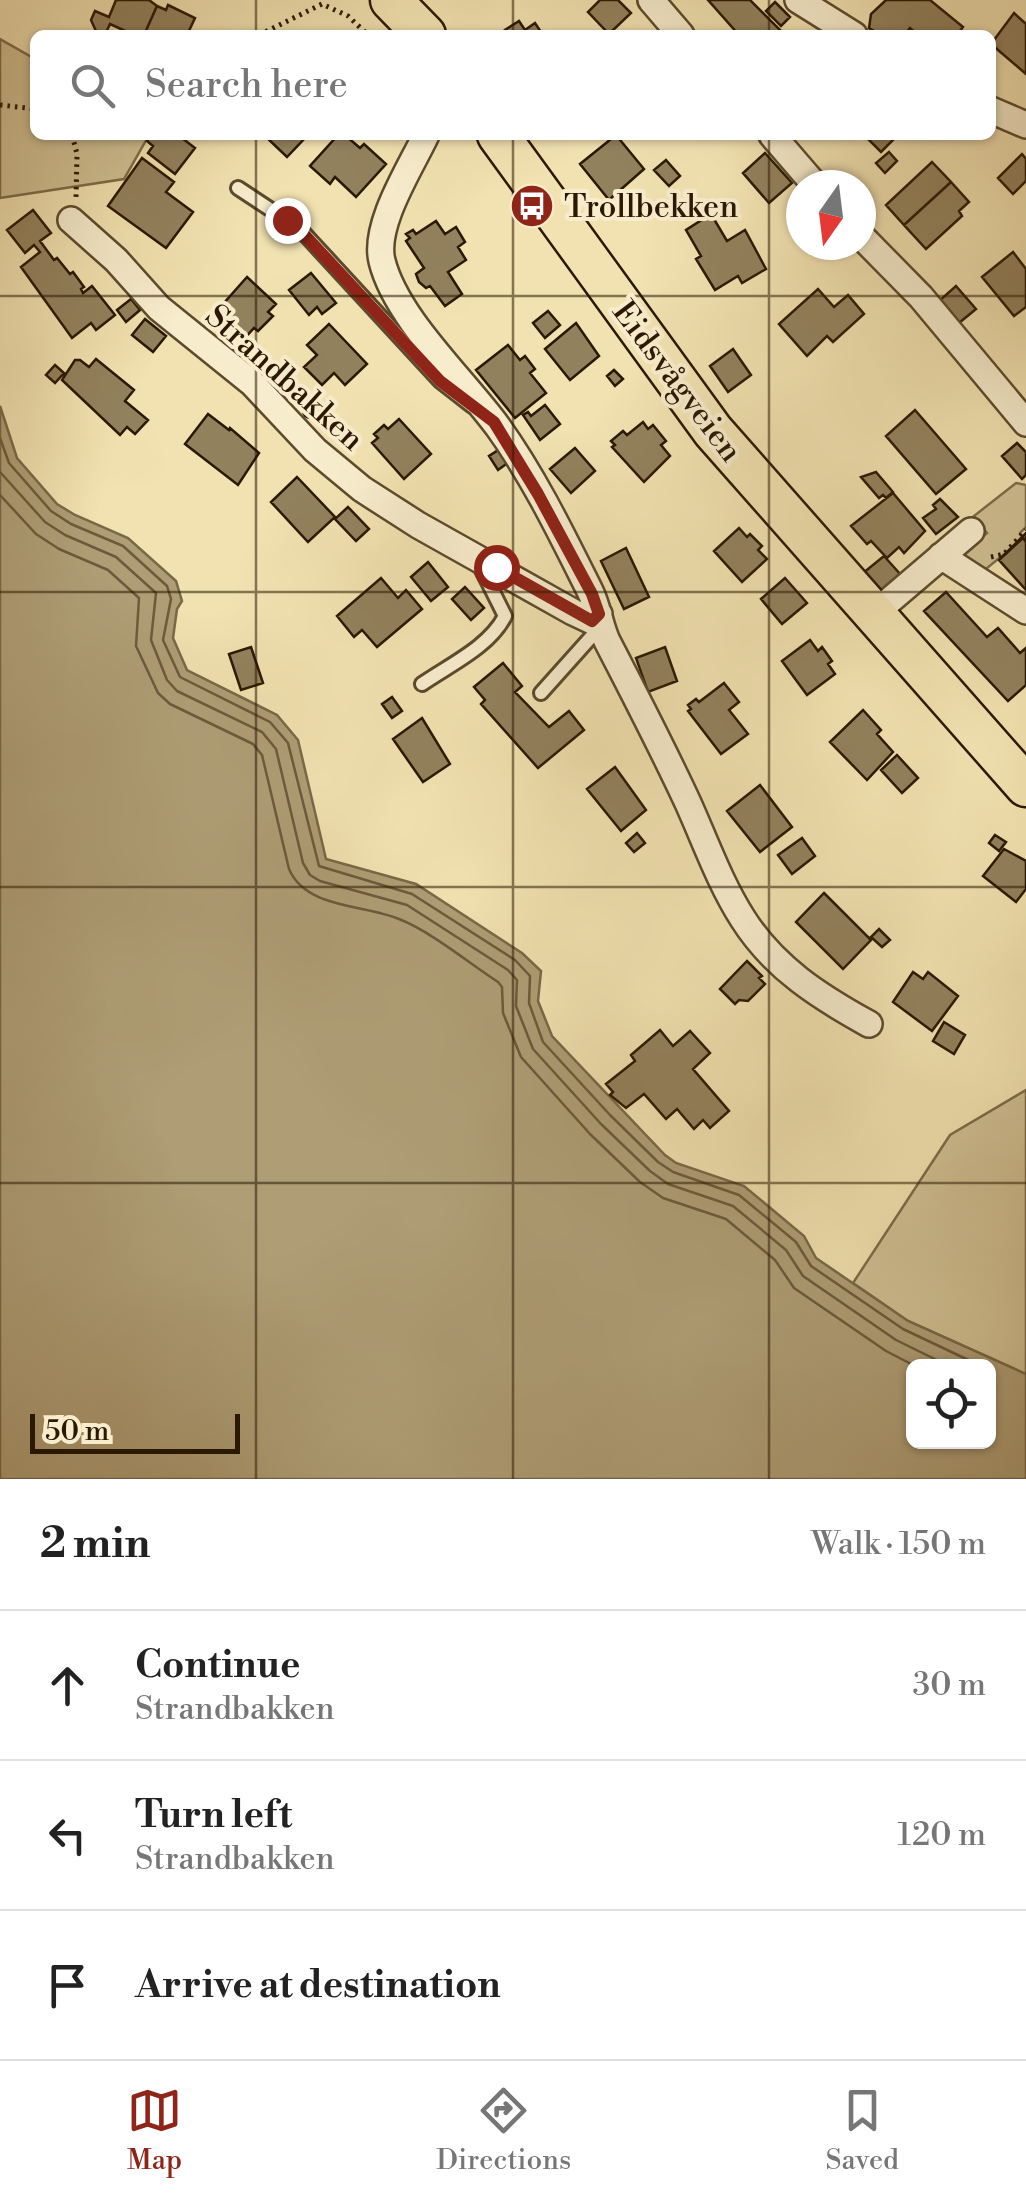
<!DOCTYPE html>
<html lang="en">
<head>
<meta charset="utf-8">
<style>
  body { margin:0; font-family:"Libre Bodoni",serif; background:#f6f6f6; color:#222 }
  .controls { position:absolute; right:30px; bottom:30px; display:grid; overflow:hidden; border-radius:15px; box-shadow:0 2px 8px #0004 }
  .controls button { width:90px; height:90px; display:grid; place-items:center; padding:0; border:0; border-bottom:2px solid #e0e0e0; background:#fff; color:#222; font:50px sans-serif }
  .compass { position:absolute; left:786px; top:170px; width:90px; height:90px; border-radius:50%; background:#fff; box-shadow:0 2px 8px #0004; rotate:194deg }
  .scale { position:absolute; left:30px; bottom:25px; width:210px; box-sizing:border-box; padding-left:10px; border:5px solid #2a1801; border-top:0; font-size:28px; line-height:35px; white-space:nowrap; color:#2a1801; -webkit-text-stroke:8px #f7eccc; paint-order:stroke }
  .stop { position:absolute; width:30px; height:30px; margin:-22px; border:8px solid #8f2418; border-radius:50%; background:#fff }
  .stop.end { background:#8f2418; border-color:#fff; box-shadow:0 2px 10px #0008 }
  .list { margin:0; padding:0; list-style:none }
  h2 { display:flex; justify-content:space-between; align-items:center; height:130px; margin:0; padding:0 40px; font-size:42px }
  h2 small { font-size:32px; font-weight:400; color:#767676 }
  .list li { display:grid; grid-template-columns:65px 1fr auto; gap:30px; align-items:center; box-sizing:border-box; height:150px; padding:0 40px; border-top:2px solid #e0e0e0 }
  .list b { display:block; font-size:38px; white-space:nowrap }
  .list p { margin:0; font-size:32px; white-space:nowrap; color:#767676 }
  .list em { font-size:32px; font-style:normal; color:#767676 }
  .icon { flex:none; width:55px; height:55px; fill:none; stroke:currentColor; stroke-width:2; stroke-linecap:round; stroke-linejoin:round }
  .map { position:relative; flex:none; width:1026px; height:1479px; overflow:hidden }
  .search { position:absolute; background:#fff; box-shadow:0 2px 8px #0004; left:30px; right:30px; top:30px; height:110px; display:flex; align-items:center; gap:25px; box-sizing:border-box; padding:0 35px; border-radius:15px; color:#767676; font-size:38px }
  .sheet { height:580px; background:#fff }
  nav { display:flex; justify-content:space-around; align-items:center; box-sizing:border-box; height:140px; border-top:2px solid #e0e0e0; background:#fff; font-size:28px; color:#767676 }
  nav a { display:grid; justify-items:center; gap:5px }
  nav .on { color:#8f2418 }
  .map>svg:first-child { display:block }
  .green { fill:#d0c093; stroke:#7d6c4a; stroke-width:2.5 }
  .water { fill:#ae9d75; stroke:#796847; stroke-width:2.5; fill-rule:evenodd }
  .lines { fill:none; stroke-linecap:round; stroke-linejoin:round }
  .shore { stroke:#6c5a3b; stroke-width:2.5 }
  .building { fill:#92815d; stroke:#2a1801; stroke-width:2.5 }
  .lane-casing { stroke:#5c4a2d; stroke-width:18 }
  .street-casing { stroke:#5c4a2d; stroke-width:30 }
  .primary-casing { stroke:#2a1801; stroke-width:45 }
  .path { stroke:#2a1801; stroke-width:5; stroke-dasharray:2.5 5; stroke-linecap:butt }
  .lane { stroke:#f7eccc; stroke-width:12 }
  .street { stroke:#f7eccc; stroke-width:25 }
  .primary { stroke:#f2e2b1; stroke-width:40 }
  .route { stroke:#8f2418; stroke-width:12 }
  .grid { fill:none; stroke:#2a1801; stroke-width:2.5; stroke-opacity:0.55 }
  .labels { text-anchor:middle; stroke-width:8; stroke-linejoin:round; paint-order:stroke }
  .poi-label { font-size:32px; fill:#2a1801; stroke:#f7eccc; text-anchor:start }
  .street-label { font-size:32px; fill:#2a1801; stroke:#f7eccc }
</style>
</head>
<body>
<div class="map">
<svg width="1026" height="1479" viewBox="0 0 1026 1479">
  <rect width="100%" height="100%" fill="#f2e2b1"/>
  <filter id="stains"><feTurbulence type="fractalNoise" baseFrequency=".002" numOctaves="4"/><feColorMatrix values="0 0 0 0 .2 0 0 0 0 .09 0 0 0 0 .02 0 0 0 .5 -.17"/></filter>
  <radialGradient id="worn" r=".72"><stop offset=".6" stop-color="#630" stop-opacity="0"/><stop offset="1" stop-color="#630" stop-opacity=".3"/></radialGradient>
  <path class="green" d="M0,39L35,59V135H149L124,179L0,198Z
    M1016,483L1026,485V527L1020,533L1024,538L981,573L959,556L987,533L974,516Z
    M1026,1090V1374L908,1321L853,1283L950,1135Z"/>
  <path class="water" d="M0,406L17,458L57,504L75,515L128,538L176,581L182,601L177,609L173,638L187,670L277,715L298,740L326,859L416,884L522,953L541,971L538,1001L552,1036L665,1155L676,1163L744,1186L804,1236L816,1258L908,1321L1026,1374V1479H0ZM914,1366H988V1442H914Z"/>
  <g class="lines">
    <path class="shore" d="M0,438L9,463L51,511L71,524L123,546L167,586L171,599L163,640L180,677L270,722L288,743L319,866L412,894L515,960L530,976L529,1003L543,1042L610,1115L658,1162L673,1172L739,1195L796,1242L811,1266L903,1329L981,1366
      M0,472L45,522L65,535L116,557L156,593L151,640L167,680L177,691L262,732L276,749L303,863L310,875L320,881L407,905L508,970L517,980L516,1006L533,1049L601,1124L650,1171L668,1184L733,1206L786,1250L803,1276L896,1340L949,1366
      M0,495L36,534L59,549L108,570L139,598L136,646L158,693L170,704L253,744L262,755L289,869C306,909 364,904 399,919C430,931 469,963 498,982L502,987L503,1013L521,1057L590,1134L640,1182L663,1198L726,1219L775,1260L794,1288L886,1351L915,1366"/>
  </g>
  <path class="building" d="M116,0H149L157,6L144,35H134L110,24L105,35L96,31L91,20L95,11L109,17Z
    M600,0H618L631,13L609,34L588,12Z
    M708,0H750L785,35H739Z
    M886,0H930L963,27L957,35H918L910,28L904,35H881L869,28L871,14Z
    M775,2L790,17L781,26L766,11Z
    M168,5L195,18L187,35H144L157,6L166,10Z
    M1014,13L1026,24V74L991,44Z
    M519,21L525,30L535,23L543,35H508L505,30Z
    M151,135H178L195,148L175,174L148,153L153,146L147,141Z
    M268,135H303L306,137L287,157L266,137Z
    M338,135H345L360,148L364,144L386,164L356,197L335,177L330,184L310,166Z
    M616,135L644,169L609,200L580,164Z
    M864,135H898L881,152Z
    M889,152L897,161L885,173L876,163Z
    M765,153L792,183L769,203L743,173Z
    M1022,154L1026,159V181L1013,194L998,178Z
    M142,158L174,182L166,192L193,212L166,248L108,206Z
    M666,160L680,176L669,186L654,170Z
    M932,162L951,182L904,225L886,205Z
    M951,182L969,202L959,211L962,216L926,249L904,225Z
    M33,210L51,233L40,241L54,260L57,258L70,274L73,272L84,287L81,289L83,293L92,286L115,315L96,330L91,323L72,338L21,267L40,252L34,245L25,253L7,230Z
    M711,214L727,241L745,230L766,269L742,283L738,276L715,290L696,259L701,256L686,230Z
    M436,221L445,234L456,227L465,242L458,247L466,260L448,272L462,294L445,306L430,286L426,288L419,282L416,274L424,268L406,241L410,238L406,234L413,230L416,234Z
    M1013,252L1026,269V307L1014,316L982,277Z
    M311,273L336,303L322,314L317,307L309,315L289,290Z
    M247,277L276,304L268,312L273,316L258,331L254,328L244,339L216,312Z
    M956,286L976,309L959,323L939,301Z
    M818,289L834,307L848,295L864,314L833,342L827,336L807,356L779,324Z
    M131,299L140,310L126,322L117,310Z
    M548,311L560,325L545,338L533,323Z
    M145,319L166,336L153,352L132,335Z
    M576,323L599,356L570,380L545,349Z
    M329,324L367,364L345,385L334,373L322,385L304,367L317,355L307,345Z
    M508,345L520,360L525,356L535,369L530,373L546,393L515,418L476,370Z
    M733,349L751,375L728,392L710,366Z
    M96,359L134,390L125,401L148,420L135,434L127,427L120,435L62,380L75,360H80L89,367Z
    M55,365L64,373L55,383L46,375Z
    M614,370L623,379L615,386L607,376Z
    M303 411a7 7 0 1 1 14 0a7 7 0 1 1-14 0Z
    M545,405L560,424L540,440L523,415L528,412L531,416Z
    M915,410L966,469L936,494L886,436Z
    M208,414L229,430L230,428L259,453L238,485L185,444Z
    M399,419L431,454L404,479L372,443L378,438L374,434L384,425L388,429Z
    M643,422L648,429L653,425L666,441L661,445L670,456L644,482L612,447L615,445L611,441L623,431L627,435Z
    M1017,443L1026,452V475L1022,479L1002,456Z
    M575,448L595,471L571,493L550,469Z
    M500,449L509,462L498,470L489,456Z
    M876,472L893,492L886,498L883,495L879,498L861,477Z
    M297,477L335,517L308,542L271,502Z
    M893,493L925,531L904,553L899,547L887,558L871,541L867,544L851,526Z
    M940,499L958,517L936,534L923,518L936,509L933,505Z
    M348,507L369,529L356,541L335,519Z
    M739,528L747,537L750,534L762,546L758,550L767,559L742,582L714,551Z
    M1026,533V590L999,560Z
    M1023,538L1026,542V590L999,560Z
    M626,548L649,597L624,609L601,561Z
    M884,556L901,575L878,594L862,574Z
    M428,562L448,587L431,601L411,577Z
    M381,578L398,598L406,590L422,609L377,647L362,630L354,637L337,616Z
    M785,578L807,603L782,624L761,599Z
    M465,587L484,608L471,620L452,599Z
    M946,592L987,637L998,628L1020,653L1026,648V685L1008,701L924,611Z
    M810,640L818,651L822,647L832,661L828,664L835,674L807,695L782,661Z
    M251,647L263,683L241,690L229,654Z
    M665,647L677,681L648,692L636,658Z
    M503,663L522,686L515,692L549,727L569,711L584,730L538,768L481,704L485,700L474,687Z
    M724,683L739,702L729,710L748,734L721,754L688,711L691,709L688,705L696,699L699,702Z
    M392,697L402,711L392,718L382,704Z
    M863,710L881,730L877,734L893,752L867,780L830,742Z
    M422,718L450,764L423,782L393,739Z
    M897,755L918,778L902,793L881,770Z
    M615,767L646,810L621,831L587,789Z
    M760,785L792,827L760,852L727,811Z
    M637,833L645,843L634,852L626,843Z
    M995,835L1006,842L999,851L989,843Z
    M802,838L815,856L792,874L778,855Z
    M1004,849L1026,861V889L1016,902L983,876Z
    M824,893L871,940L843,969L796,922Z
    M879,929L890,940L882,947L871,937Z
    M747,961L762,976L759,978L765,984L748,1001L739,1000L735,1004L720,989Z
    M913,972L923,979L928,972L958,996L932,1031L893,1002Z
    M944,1022L965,1035L954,1054L933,1041Z
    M660,1030L673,1046L690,1031L710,1053L693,1069L729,1111L710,1128L703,1120L694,1129L677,1109L666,1119L644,1094L626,1108L610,1095L613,1092L606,1084L635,1061L631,1055Z"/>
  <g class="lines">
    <g class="lane-casing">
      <path id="lane" d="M238,188L300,229L440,381L472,406
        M422,684C451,664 489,647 505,616L479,564
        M541,693L592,636L605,637"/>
    </g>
    <g class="street-casing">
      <path id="street" d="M651,0L681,35
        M798,0L854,35
        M991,110L1026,125
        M426,135C411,167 373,225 382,261C396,318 463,379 498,427C534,477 563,537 590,591C598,607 600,626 607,641C635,695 663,749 688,803C706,843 720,883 743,919C774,968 820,997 869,1024
        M772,135L815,185
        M71,220L116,260L159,308L252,383L315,450L362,489L418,525L573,612L592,621L599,614
        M861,236L921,297L1026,423
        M941,556L1026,611
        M875,613L971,531"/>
    </g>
    <g class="primary-casing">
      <path id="primary" d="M391,0L425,35
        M498,135L713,431L1026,786"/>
    </g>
    <path class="path" d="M259,35L322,4L348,16L368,35
      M0,105L35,109
      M72,135L77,154L76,197
      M991,557L1004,554L1026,530"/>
    <use href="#lane" class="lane"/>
    <use href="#street" class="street"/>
    <use href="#primary" class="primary"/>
  </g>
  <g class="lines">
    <path class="route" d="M287,220L300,230L440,381L494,422L538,494L592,594L599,614L592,621L496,567"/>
  </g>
  <path class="grid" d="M256,0V35M513,0V35M769,0V35M256,135V1479M513,135V1479M769,135V1479M0,296H1026M0,592H1026M0,887H1026M0,1183H1026"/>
  <defs>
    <g id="bus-disc" transform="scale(2.25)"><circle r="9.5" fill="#8f2418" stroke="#f7eccc"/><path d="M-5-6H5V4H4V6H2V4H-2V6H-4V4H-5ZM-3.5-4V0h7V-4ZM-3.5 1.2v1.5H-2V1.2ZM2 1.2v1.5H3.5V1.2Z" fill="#fff"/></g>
  </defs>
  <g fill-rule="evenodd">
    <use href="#bus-disc" x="532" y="206"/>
  </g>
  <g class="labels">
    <g class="poi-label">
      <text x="564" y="217">Trollbekken</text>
    </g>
    <g class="street-label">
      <text transform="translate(285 377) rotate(42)" y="11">Strandbakken</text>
      <text transform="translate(678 381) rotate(53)" y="11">Eidsvågveien</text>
    </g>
  </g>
  <rect width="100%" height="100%" filter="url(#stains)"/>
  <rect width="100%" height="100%" fill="url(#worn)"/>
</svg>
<div class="controls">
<button><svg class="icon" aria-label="locate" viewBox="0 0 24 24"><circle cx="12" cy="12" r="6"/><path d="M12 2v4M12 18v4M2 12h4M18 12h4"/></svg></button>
</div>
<svg class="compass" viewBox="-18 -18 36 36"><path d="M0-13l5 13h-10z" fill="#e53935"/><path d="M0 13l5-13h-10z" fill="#767676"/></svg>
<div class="scale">50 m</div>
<div class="stop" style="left:496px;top:567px"></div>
<div class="stop end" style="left:287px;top:220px"></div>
<div class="search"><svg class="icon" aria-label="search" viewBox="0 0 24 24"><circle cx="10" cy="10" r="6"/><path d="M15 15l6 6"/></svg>Search here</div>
</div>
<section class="sheet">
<h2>2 min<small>Walk · 150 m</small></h2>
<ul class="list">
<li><svg class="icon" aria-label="ahead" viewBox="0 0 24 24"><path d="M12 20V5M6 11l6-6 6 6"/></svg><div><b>Continue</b><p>Strandbakken</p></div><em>30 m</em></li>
<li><svg class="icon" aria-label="left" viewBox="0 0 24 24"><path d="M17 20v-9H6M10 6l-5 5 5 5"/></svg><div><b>Turn left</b><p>Strandbakken</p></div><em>120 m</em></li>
<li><svg class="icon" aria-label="arrive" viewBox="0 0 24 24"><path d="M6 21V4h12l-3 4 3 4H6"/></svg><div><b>Arrive at destination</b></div></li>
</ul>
</section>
<nav>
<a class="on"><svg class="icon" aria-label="map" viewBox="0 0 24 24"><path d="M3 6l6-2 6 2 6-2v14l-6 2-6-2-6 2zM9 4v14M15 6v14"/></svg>Map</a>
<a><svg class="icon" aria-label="directions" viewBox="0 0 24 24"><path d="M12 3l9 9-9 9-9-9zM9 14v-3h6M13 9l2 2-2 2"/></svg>Directions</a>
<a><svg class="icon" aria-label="saved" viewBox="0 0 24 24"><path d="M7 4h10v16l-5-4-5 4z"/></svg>Saved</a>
</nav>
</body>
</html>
